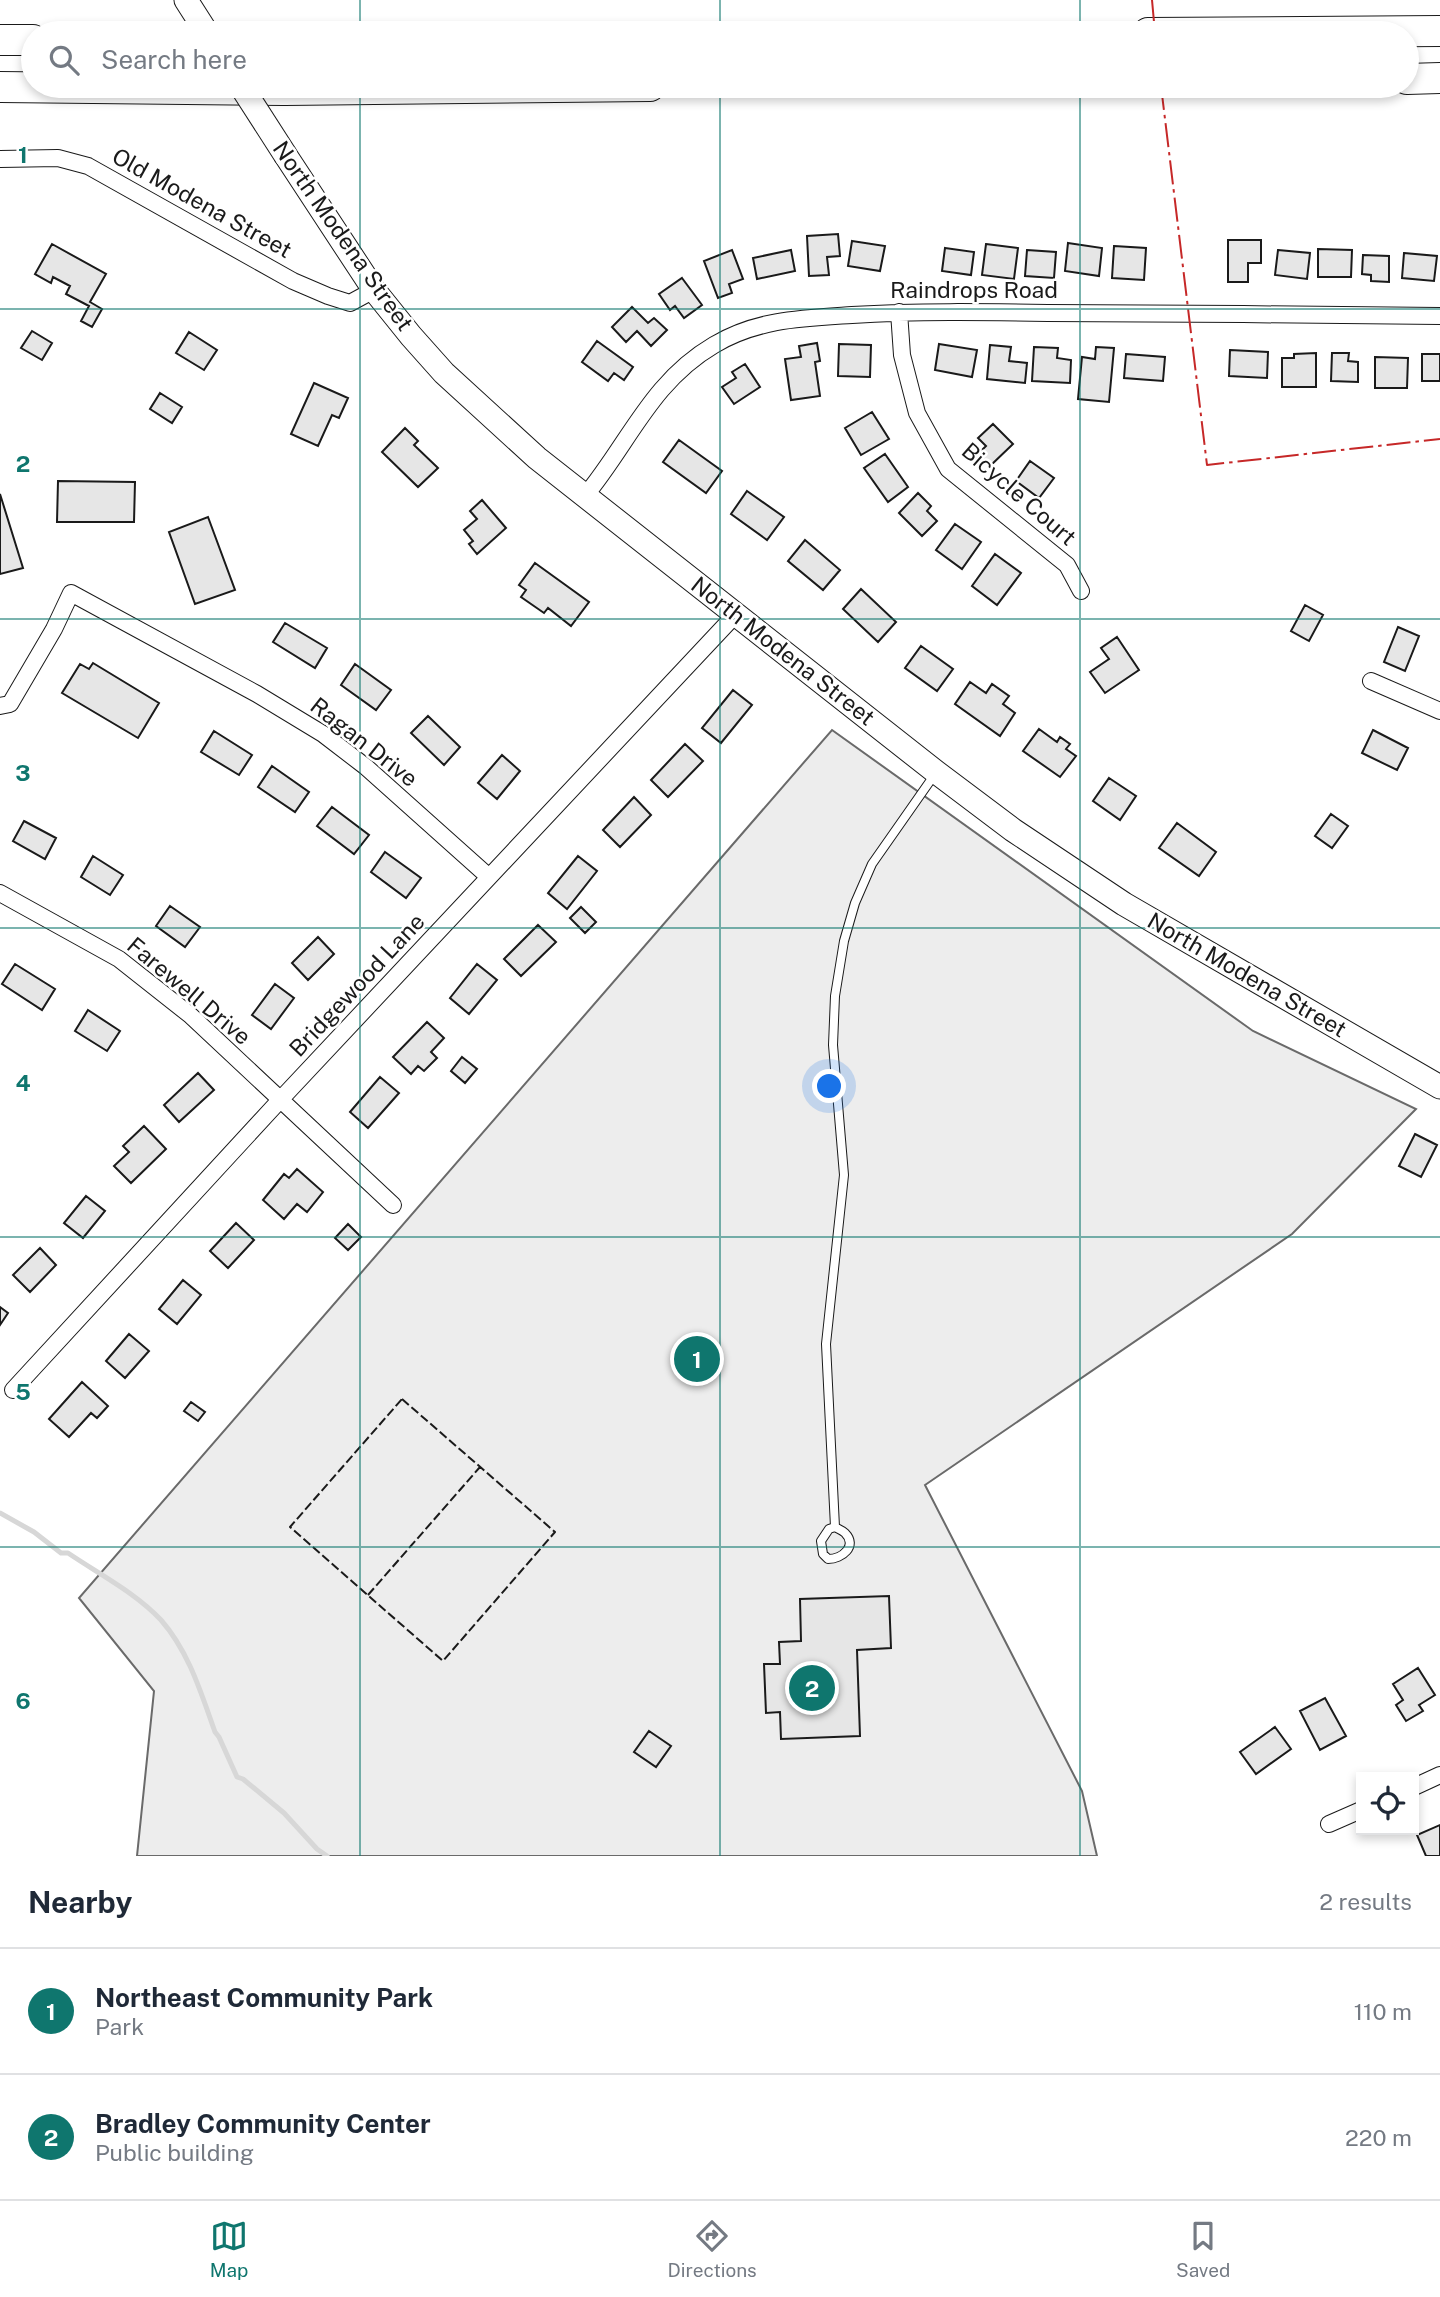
<!DOCTYPE html>
<html lang="en">
<head>
<meta charset="utf-8">
<style>
  body { margin:0; font-family:"Public Sans",sans-serif; background:#f2f2f3; color:#1f2937 }
  .controls { position:absolute; right:21px; bottom:21px; display:grid; overflow:hidden; border-radius:0px; box-shadow:0 4px 10px #0003 }
  .controls button { width:63px; height:63px; display:grid; place-items:center; padding:0; border:0; border-bottom:2px solid #e0e1e3; background:#fff; color:#1f2937; font:35px sans-serif }
  .you { position:absolute; left:830px; top:1087px; width:24px; height:24px; margin:-18px; border:5px solid #fff; border-radius:50%; background:#1a73e8; box-shadow:0 0 0 10px #1a73e833 }
  .badge { display:grid; place-items:center; width:46px; height:46px; border-radius:50%; background:#0f766e; color:#fff; font-size:23px; font-weight:700 }
  .pin { position:absolute; translate:-50% -50%; border:4px solid #fff; box-shadow:0 2px 7px #0006 }
  .list { margin:0; padding:0; list-style:none }
  h2 { display:flex; justify-content:space-between; align-items:center; height:91px; margin:0; padding:0 28px; font-size:30px }
  h2 small { font-size:23px; font-weight:400; color:#747a83 }
  .list li { display:grid; grid-template-columns:46px 1fr auto; gap:21px; align-items:center; box-sizing:border-box; height:126px; padding:0 28px; border-top:2px solid #e0e1e3 }
  .list b { display:block; font-size:26px; white-space:nowrap }
  .list p { margin:0; font-size:23px; white-space:nowrap; color:#747a83 }
  .list em { font-size:23px; font-style:normal; color:#747a83 }
  .icon { flex:none; width:38px; height:38px; fill:none; stroke:currentColor; stroke-width:2; stroke-linecap:round; stroke-linejoin:round }
  .map { position:relative; flex:none; width:1440px; height:1856px; overflow:hidden }
  .search { position:absolute; background:#fff; box-shadow:0 4px 10px #0003; left:21px; right:21px; top:21px; height:77px; display:flex; align-items:center; gap:18px; box-sizing:border-box; padding:0 24px; border-radius:38px; color:#747a83; font-size:26px }
  .sheet { height:343px; background:#fff }
  nav { display:flex; justify-content:space-around; align-items:center; box-sizing:border-box; height:98px; border-top:2px solid #e0e1e3; background:#fff; font-size:19px; color:#747a83 }
  nav a { display:grid; justify-items:center; gap:4px }
  nav .on { color:#0f766e }
  .map>svg:first-child { display:block }
  .built { fill:#ededed; stroke:#6a6a6a; stroke-width:2 }
  .lines { fill:none; stroke-linecap:round; stroke-linejoin:round }
  .stream { stroke:#d7d7d7; stroke-width:5 }
  .building { fill:#e6e6e6; stroke:#1a1a1a; stroke-width:2 }
  .lane-casing { stroke:#1a1a1a; stroke-width:10 }
  .street-casing { stroke:#1a1a1a; stroke-width:18 }
  .secondary-casing { stroke:#1a1a1a; stroke-width:25 }
  .highway-casing { stroke:#1a1a1a; stroke-width:32 }
  .lane { stroke:#fff; stroke-width:8 }
  .street { stroke:#fff; stroke-width:16 }
  .secondary { stroke:#fff; stroke-width:23 }
  .highway { stroke:#fff; stroke-width:30 }
  .secondary-bridge-casing { stroke:#1a1a1a; stroke-width:25; stroke-linecap:butt }
  .secondary-bridge { stroke:#fff; stroke-width:23 }
  .fence { stroke:#1a1a1a; stroke-width:2; stroke-dasharray:9 3.5; stroke-linecap:butt }
  .power { stroke:#c62828; stroke-width:2; stroke-dasharray:24 5 3.5 5; stroke-linecap:butt }
  .grid { fill:none; stroke:#0f766e; stroke-width:2; stroke-opacity:0.55 }
  .labels { text-anchor:middle; stroke-width:5; stroke-linejoin:round; paint-order:stroke }
  .street-label { font-size:23px; fill:#1a1a1a; stroke:#fff }
  .grid-label { font-size:23px; text-anchor:middle; font-weight:bold; fill:#0f766e; stroke:#fff; stroke-width:5; stroke-linejoin:round; paint-order:stroke }
</style>
</head>
<body>
<div class="map">
<svg width="1440" height="1856" viewBox="0 0 1440 1856">
  <rect width="100%" height="100%" fill="#fff"/>
  <path class="built" d="M832,730L1253,1031L1416,1109L1292,1234L925,1485L1082,1791L1097,1856H137L154,1691L79,1598Z"/>
  <g class="lines">
    <path class="stream" d="M0,1513L34,1532L61,1553H68C99,1574 136,1593 161,1620C189,1652 201,1693 215,1732L219,1737L237,1777L243,1779L284,1813L317,1849L327,1856"/>
  </g>
  <path class="building" d="M838,234L840,256L827,257L829,275L809,276L807,236Z
    M1228,240H1261V263H1248V282H1228Z
    M852,241L885,246L880,271L848,266Z
    M1068,243L1102,248L1099,276L1065,271Z
    M52,244L106,274L90,302L102,309L92,327L81,321L89,306L66,294L70,286L53,277L51,283L35,274Z
    M986,244L1018,248L1014,279L982,275Z
    M1114,246L1146,248L1144,280L1112,278Z
    M945,248L974,252L971,275L942,271Z
    M1318,249L1352,250L1351,277H1318Z
    M732,250L743,279L729,284L732,293L718,298L704,261Z
    M791,250L795,271L757,279L753,258Z
    M1027,250L1056,252L1054,278L1025,276Z
    M1278,250L1310,253L1307,279L1275,275Z
    M1404,253L1437,256L1434,281L1402,278Z
    M1363,255L1389,256V282L1371,281V275L1362,274Z
    M682,278L702,305L684,318L675,306L670,310L659,294Z
    M632,307L648,323L654,318L667,330L651,346L637,331L626,342L612,327Z
    M32,331L52,343L42,360L21,348Z
    M189,332L217,350L204,370L176,353Z
    M597,341L633,367L624,380L614,373L608,381L582,362Z
    M817,343L820,361L815,362L820,396L791,400L785,359L801,357L799,346Z
    M839,344L871,345L870,377L838,376Z
    M939,344L977,350L972,377L935,370Z
    M990,345L1011,347L1009,361L1027,363L1025,383L987,379Z
    M1034,347L1058,348L1057,358L1071,360L1070,383L1032,381Z
    M1096,347L1114,348L1109,402L1078,399L1082,357L1095,359Z
    M1230,350L1268,352L1267,378L1229,376Z
    M1316,353V387H1282V358H1294V354Z
    M1332,353H1349L1348,361L1358,362V382L1331,381Z
    M1126,354L1165,357L1163,381L1124,378Z
    M1422,354H1440V381H1422Z
    M1375,357L1408,358L1407,388H1375Z
    M745,364L760,387L734,404L722,387L736,378L732,372Z
    M314,383L348,398L339,418L332,415L318,446L291,434Z
    M160,393L182,407L172,423L150,409Z
    M872,412L889,439L861,455L845,428Z
    M993,424L1013,444L990,466L978,454L986,446L978,438Z
    M405,428L418,441L414,445L438,468L418,487L382,452Z
    M679,440L722,471L706,493L663,462Z
    M885,454L908,487L888,502L864,468Z
    M1030,461L1054,478L1039,498L1016,481Z
    M58,481L135,482L134,522H57Z
    M747,491L784,517L767,540L731,514Z
    M918,493L931,506L927,511L937,521L922,536L899,513Z
    M0,494L23,568L0,574Z
    M482,500L506,528L477,554L469,544L473,541L464,530L477,519L470,511Z
    M208,517L235,590L195,604L169,532Z
    M955,524L981,542L962,569L936,550Z
    M805,540L840,570L823,590L788,561Z
    M995,554L1021,573L997,605L972,586Z
    M535,563L589,602L571,626L548,608L544,613L521,597L526,590L519,585Z
    M861,589L896,622L878,642L843,609Z
    M1305,605L1323,615L1309,641L1291,631Z
    M285,623L327,648L315,668L273,642Z
    M1398,627L1419,636L1405,671L1384,662Z
    M1117,637L1139,670L1105,693L1090,672L1109,659L1101,648Z
    M921,646L953,669L937,691L905,668Z
    M93,663L159,703L138,738L62,693L80,664L89,669Z
    M355,664L391,690L376,710L341,685Z
    M970,682L986,693L992,684L1009,696L1003,704L1015,713L1000,736L955,704Z
    M733,690L752,705L721,743L702,728Z
    M428,716L460,747L444,765L411,733Z
    M1039,729L1057,742L1060,737L1070,744L1066,749L1076,756L1060,777L1023,751Z
    M1373,730L1408,748L1397,770L1362,753Z
    M214,731L252,755L239,775L201,752Z
    M685,744L703,761L668,797L651,780Z
    M502,755L520,771L497,799L478,783Z
    M272,766L309,792L295,812L258,787Z
    M1109,778L1136,796L1120,820L1093,801Z
    M634,797L651,815L620,847L603,830Z
    M332,807L369,835L354,854L317,826Z
    M1331,814L1348,826L1332,848L1315,836Z
    M24,821L56,838L45,859L13,841Z
    M1177,823L1216,852L1199,876L1159,848Z
    M385,852L421,878L406,898L371,872Z
    M93,856L123,875L110,895L81,877Z
    M578,856L597,871L567,909L548,893Z
    M170,906L200,927L185,947L156,926Z
    M581,907L596,922L585,933L570,918Z
    M538,925L556,942L521,976L504,959Z
    M318,937L334,954L308,980L292,963Z
    M15,964L55,989L42,1010L2,984Z
    M477,964L497,980L469,1014L450,998Z
    M275,984L294,998L271,1029L252,1015Z
    M88,1010L120,1031L107,1051L75,1031Z
    M427,1022L444,1038L431,1052L437,1058L424,1071L418,1066L411,1074L393,1057Z
    M462,1057L477,1069L465,1083L451,1071Z
    M198,1073L214,1090L179,1122L164,1105Z
    M380,1077L399,1093L368,1128L350,1112Z
    M144,1126L166,1149L131,1183L114,1166L129,1152L123,1146Z
    M1415,1134L1437,1145L1421,1177L1399,1166Z
    M297,1169L323,1192L307,1212L297,1204L284,1219L263,1200L284,1174L289,1178Z
    M86,1196L105,1211L83,1238L64,1223Z
    M236,1223L254,1240L228,1268L210,1251Z
    M348,1224L361,1237L348,1250L335,1238Z
    M40,1248L56,1265L30,1292L13,1275Z
    M183,1280L201,1295L177,1324L159,1309Z
    M0,1307L8,1313L0,1325Z
    M129,1334L149,1351L125,1378L106,1361Z
    M82,1382L108,1406L97,1418L91,1413L69,1437L49,1419Z
    M191,1402L205,1412L198,1421L184,1411Z
    M889,1596L891,1648L857,1650L860,1736L781,1739L780,1712L766,1713L764,1664H780L779,1642L801,1641L800,1599Z
    M1418,1668L1435,1695L1419,1705L1423,1711L1406,1721L1396,1705L1403,1700L1393,1684Z
    M1325,1698L1346,1736L1320,1750L1300,1711Z
    M1275,1727L1291,1749L1256,1774L1240,1752Z
    M649,1731L671,1746L656,1767L634,1752Z
    M1440,1825V1856H1426L1417,1835Z"/>
  <g class="lines">
    <g class="lane-casing">
      <path id="lane" d="M835,1527L826,1344L844,1175L833,1045L835,996L844,941L855,903L872,864L935,774
        M835,1527C838,1529 842,1530 845,1533C858,1546 842,1559 828,1559L823,1554L821,1541L829,1529Z"/>
    </g>
    <g class="street-casing">
      <path id="street" d="M0,159L58,158L88,166L293,281L328,296L350,303L374,290
        M899,312L902,355L917,413L948,469L1067,565L1081,591
        M585,496C629,443 651,382 714,345C757,319 804,318 852,315C917,311 983,312 1048,313C1179,313 1309,315 1440,316
        M1371,681L1440,711
        M0,706L10,704L54,629L71,593L257,694L323,734L366,767L489,877
        M0,893L119,959L190,1015L393,1205
        M13,1390L280,1100L736,614
        M1414,1787L1440,1775
        M1329,1824L1361,1810"/>
    </g>
    <g class="secondary-casing">
      <path id="secondary" d="M186,0L207,33
        M286,156L374,290L411,336L444,373L537,458L936,772L1013,830L1124,904L1440,1087"/>
    </g>
    <g class="highway-casing">
      <path id="highway" d="M1148,33L1440,31
        M0,40H33
        M1407,79L1440,78
        M0,87L285,90L650,86"/>
    </g>
    <use href="#lane" class="lane"/>
    <use href="#street" class="street"/>
    <use href="#secondary" class="secondary"/>
    <use href="#highway" class="highway"/>
    <g class="secondary-bridge-casing">
      <path id="secondary-bridge" d="M241,86L286,156"/>
    </g>
    <use href="#secondary-bridge" class="secondary-bridge"/>
    <path class="fence" d="M402,1399L555,1532L443,1661L290,1527Z
      M368,1595L480,1467"/>
    <path class="power" d="M1152,0L1155,33
      M1161,86L1207,465L1440,439"/>
  </g>
  <path class="grid" d="M360,0V33M720,0V33M1080,0V33M360,86V1856M720,86V1856M1080,86V1856M0,309H1440M0,619H1440M0,928H1440M0,1237H1440M0,1547H1440"/>
  <g class="labels">
    <g class="street-label">
      <text transform="translate(202 203) rotate(29)" y="8">Old Modena Street</text>
      <text transform="translate(343 236) rotate(55)" y="8">North Modena Street</text>
      <text x="974" y="298">Raindrops Road</text>
      <text transform="translate(1019 494) rotate(41)" y="8">Bicycle Court</text>
      <text transform="translate(783 651) rotate(38)" y="8">North Modena Street</text>
      <text transform="translate(364 742) rotate(38)" y="8">Ragan Drive</text>
      <text transform="translate(1247 975) rotate(30)" y="8">North Modena Street</text>
      <text transform="translate(357 985) rotate(-47)" y="8">Bridgewood Lane</text>
      <text transform="translate(189 991) rotate(40)" y="8">Farewell Drive</text>
    </g>
  </g>
  <g class="grid-label">
    <text x="23" y="163">1</text>
    <text x="23" y="472">2</text>
    <text x="23" y="781">3</text>
    <text x="23" y="1091">4</text>
    <text x="23" y="1400">5</text>
    <text x="23" y="1709">6</text>
  </g>
</svg>
<div class="controls">
<button><svg class="icon" aria-label="locate" viewBox="0 0 24 24"><circle cx="12" cy="12" r="6"/><path d="M12 2v4M12 18v4M2 12h4M18 12h4"/></svg></button>
</div>
<div class="you"></div>
<div class="pin badge" style="left:697px;top:1359px">1</div>
<div class="pin badge" style="left:812px;top:1688px">2</div>
<div class="search"><svg class="icon" aria-label="search" viewBox="0 0 24 24"><circle cx="10" cy="10" r="6"/><path d="M15 15l6 6"/></svg>Search here</div>
</div>
<section class="sheet">
<h2>Nearby<small>2 results</small></h2>
<ul class="list">
<li><span class="badge">1</span><div><b>Northeast Community Park</b><p>Park</p></div><em>110 m</em></li>
<li><span class="badge">2</span><div><b>Bradley Community Center</b><p>Public building</p></div><em>220 m</em></li>
</ul>
</section>
<nav>
<a class="on"><svg class="icon" aria-label="map" viewBox="0 0 24 24"><path d="M3 6l6-2 6 2 6-2v14l-6 2-6-2-6 2zM9 4v14M15 6v14"/></svg>Map</a>
<a><svg class="icon" aria-label="directions" viewBox="0 0 24 24"><path d="M12 3l9 9-9 9-9-9zM9 14v-3h6M13 9l2 2-2 2"/></svg>Directions</a>
<a><svg class="icon" aria-label="saved" viewBox="0 0 24 24"><path d="M7 4h10v16l-5-4-5 4z"/></svg>Saved</a>
</nav>
</body>
</html>
